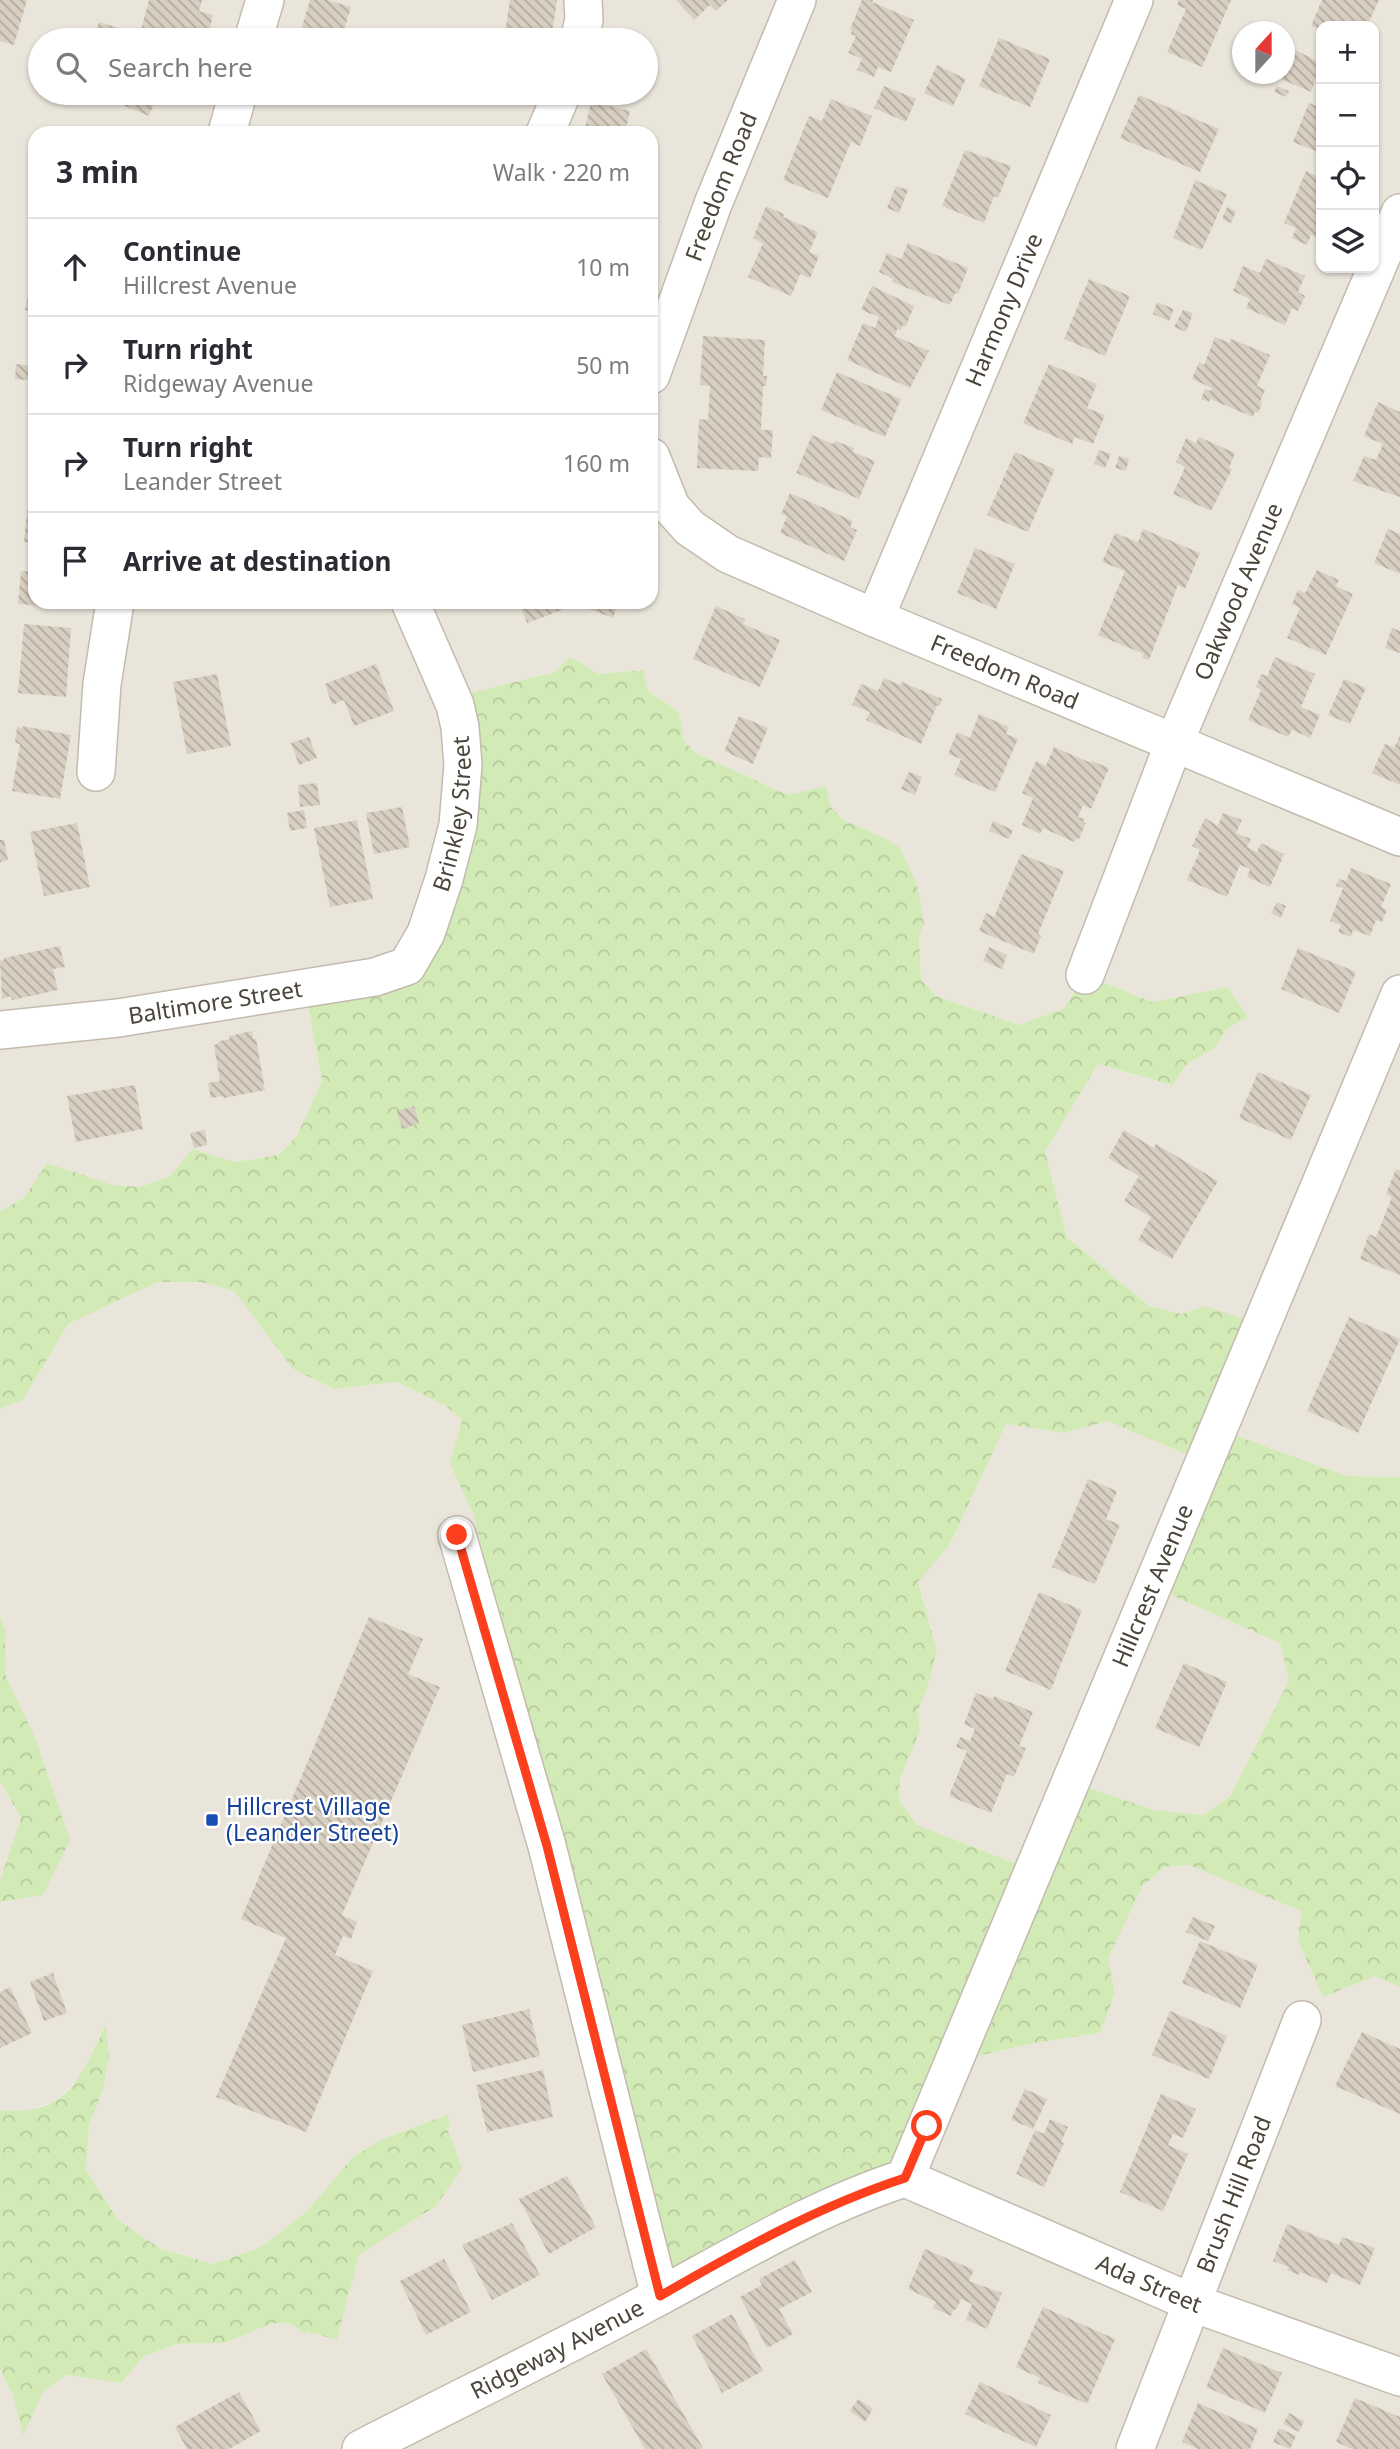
<!DOCTYPE html>
<html lang="en">
<head>
<meta charset="utf-8">
<style>
  body { margin:0; font-family:"Noto Sans",sans-serif; background:#f7f7f7; color:#2b2b33 }
  .controls { position:absolute; right:21px; top:21px; display:grid; overflow:hidden; border-radius:14px; box-shadow:0 2px 5px #0004 }
  .controls button { width:63px; height:63px; display:grid; place-items:center; padding:0; border:0; border-bottom:2px solid #e1e1e2; background:#fff; color:#2b2b33; font:35px sans-serif }
  .compass { position:absolute; left:1232px; top:21px; width:63px; height:63px; border-radius:50%; background:#fff; box-shadow:0 2px 5px #0004; rotate:21deg }
  .stop { position:absolute; width:21px; height:21px; margin:-16px; border:5px solid #fc3f1d; border-radius:50%; background:#fff }
  .stop.end { background:#fc3f1d; border-color:#fff; box-shadow:0 2px 7px #0008 }
  .list { margin:0; padding:0; list-style:none }
  h2 { display:flex; justify-content:space-between; align-items:center; height:91px; margin:0; padding:0 28px; font-size:30px }
  h2 small { font-size:23px; font-weight:400; color:#7c7c81 }
  .list li { display:grid; grid-template-columns:46px 1fr auto; gap:21px; align-items:center; box-sizing:border-box; height:98px; padding:0 28px; border-top:2px solid #e1e1e2 }
  .list b { display:block; font-size:26px; white-space:nowrap }
  .list p { margin:0; font-size:23px; white-space:nowrap; color:#7c7c81 }
  .list em { font-size:23px; font-style:normal; color:#7c7c81 }
  .icon { flex:none; width:38px; height:38px; fill:none; stroke:currentColor; stroke-width:2; stroke-linecap:round; stroke-linejoin:round }
  .map { position:relative; flex:none; width:1400px; height:2449px; overflow:hidden }
  .search { position:absolute; background:#fff; box-shadow:0 2px 5px #0004; left:28px; top:28px; width:630px; height:77px; display:flex; align-items:center; gap:18px; box-sizing:border-box; padding:0 24px; border-radius:38px; color:#7c7c81; font-size:26px }
  .panel { position:absolute; background:#fff; box-shadow:0 2px 5px #0004; left:28px; top:126px; width:630px; height:483px; border-radius:21px }
  .map>svg:first-child { display:block }
  .residential { fill:#eae5da; fill-rule:evenodd }
  .forest { fill:url(#forest-crowns); fill-rule:evenodd }
  .building { fill:url(#building-back-hatch) }
  .lines { fill:none; stroke-linecap:round; stroke-linejoin:round }
  .street-casing { stroke:#c2bbae; stroke-width:40 }
  .street { stroke:#fff; stroke-width:37 }
  .route { stroke:#fc3f1d; stroke-width:9 }
  .transit-dot { fill:#1a4fb4; stroke:#fff; stroke-width:2.5 }
  .labels { text-anchor:middle; stroke-width:5; stroke-linejoin:round; paint-order:stroke }
  .street-label { font-size:23px; fill:#4b4439; stroke:#fff }
  .transit-label { font-size:23px; fill:#164399; stroke:#fff; text-anchor:start }
</style>
</head>
<body>
<div class="map">
<svg width="1400" height="2449" viewBox="0 0 1400 2449">
  <defs>
    <pattern id="forest-crowns" width="20" height="18" patternUnits="userSpaceOnUse" patternTransform="scale(1.75)"><rect width="20" height="18" fill="#d2eab5"/><path d="M2 6a3 3 0 1 1 6 0M12 15a3 3 0 1 1 6 0" fill="none" stroke="#b6ca9c"/></pattern>
    <pattern id="building-back-hatch" width="6" height="6" patternUnits="userSpaceOnUse" patternTransform="scale(1.75)"><rect width="6" height="6" fill="#d8cfc1"/><path d="M-1 5l2 2M0 0l6 6M5-1l2 2" fill="none" stroke="#b1aa9e"/></pattern>
  </defs>
  <rect width="100%" height="100%" fill="#f6f3ec"/>
  <path class="residential" d="M0,0H1400V1477L1347,1476L1229,1433L1205,1306L1182,1314L1149,1306L1067,1237L1045,1150L1098,1064L1172,1085L1188,1063L1214,1049L1227,1029L1248,1017L1227,987L1152,1002L1085,975L1064,1008L1019,1025L936,996L921,979L919,935L900,848L887,839L843,820L831,807L826,787L788,795L696,753L684,741L679,712L648,691L643,670L599,674L570,657L555,672L450,698L464,761L422,942L306,995L322,1081L297,1136L277,1155L235,1162L192,1149L170,1176L140,1187L114,1185L47,1163L24,1198L0,1211ZM1321,26H1374V268H1321ZM1242,32H1284V74H1242ZM40,40H646V93H40ZM35,133H651V602H35Z
    M158,1282H201L234,1291L293,1369L334,1389L397,1382L446,1406L463,1421L450,1464L474,1516L960,2060L1035,2043L1100,2033L1115,1993L1108,1959L1142,1887L1165,1867L1189,1864L1301,1911L1298,1940L1400,1987V2449H0V2370L13,2395L23,2434L43,2392L66,2375L121,2383L144,2356L177,2344L224,2343L272,2323L292,2324L306,2334V2331L336,2339L359,2255L436,2206L447,2114L383,2139L354,2156L307,2211L263,2246L213,2264L161,2249L118,2220L86,2170L89,2126L103,2089L105,2024L84,2072L57,2101L20,2113L0,2110V1902L43,1895L34,1735L5,1674V1629L0,1617V1409L23,1400L68,1324Z
    M1107,1421L1210,1464L1164,1592L1280,1643L1289,1681L1230,1796L1204,1815L1154,1810L1078,1784L1036,1871L917,1825L899,1800L900,1779L920,1731L918,1710L927,1689L937,1651L918,1581L950,1544L1006,1424L1065,1433Z
    M0,1781L21,1818L0,1880Z"/>
  <path class="forest" d="M570,657L599,674L643,670L648,691L679,712L684,741L696,753L788,795L826,786L831,807L843,820L887,839L900,848L917,885L924,924L919,935L921,979L936,996L1019,1025L1064,1008L1085,975L1152,1002L1227,987L1248,1017L1227,1029L1214,1049L1188,1063L1172,1085L1098,1064L1045,1151L1067,1237L1149,1306L1182,1314L1205,1306L1264,1326L1229,1433L1347,1476L1400,1477V1987L1375,1976L1323,1997L1298,1940L1301,1911L1189,1865L1165,1867L1142,1887L1108,1959L1115,1993L1100,2033L1035,2043L960,2060L909,2175L663,2277L539,1791L474,1516L450,1464L462,1420L446,1406L397,1382L334,1389L293,1369L234,1291L201,1282H158L68,1324L23,1400L0,1409V1211L24,1198L47,1163L114,1185L140,1187L170,1176L192,1149L235,1162L278,1155L297,1136L322,1081L306,995L407,964L435,909L450,698L555,672ZM1107,1421L1210,1464L1164,1592L1280,1643L1289,1681L1230,1796L1204,1815L1154,1810L1078,1784L1035,1871L917,1825L899,1800L900,1779L920,1731L918,1710L927,1689L937,1651L918,1582L950,1544L1006,1424L1065,1433Z
    M0,1617L5,1629V1674L34,1735L70,1840L43,1895L0,1902V1880L21,1818L0,1781Z
    M106,2023L109,2055L103,2089L89,2126L86,2170L118,2220L161,2249L213,2264L263,2246L307,2211L354,2156L383,2139L448,2114L450,2126L447,2128L462,2168L436,2206L359,2255L337,2340L306,2331V2335L292,2324L273,2323L224,2343L177,2344L144,2356L121,2383L66,2375L43,2392L23,2436L13,2395L0,2370V2110C68,2117 82,2076 106,2023Z"/>
  <path class="building" d="M0,0H27L14,45L0,41Z
    M149,0H202L199,11L213,15L207,40H150L139,37Z
    M310,0H327L351,7L341,40H298Z
    M510,0H557L551,40H504Z
    M676,0H728L716,11L710,5L694,20Z
    M862,0H873L872,2L914,20L891,72L878,67L874,77L857,70L862,59L848,53L856,36L851,34L852,30L850,29Z
    M1179,0H1231L1202,67L1167,52L1186,9L1177,5Z
    M1322,0H1379L1367,26H1321V30L1311,26Z
    M99,22L128,31L125,40L94,39Z
    M999,38L1050,59L1030,107L979,86Z
    M1293,49L1321,63L1311,92L1281,79Z
    M937,65L966,79L953,106L924,93Z
    M884,86L916,99L906,122L874,108Z
    M1277,86L1289,91L1286,97L1274,92Z
    M94,93H158L149,116Z
    M1139,95L1219,129L1200,172L1120,138Z
    M831,99L872,116L860,146L851,142L828,198L783,180L809,116L822,121Z
    M591,102L630,111L625,133H584Z
    M1309,103L1321,108V153L1293,142Z
    M965,150L1011,166L998,198L994,196L984,223L942,206Z
    M1306,171L1321,178V240L1311,235L1307,245L1292,238L1296,228L1284,223Z
    M1195,180L1227,194L1202,250L1173,238Z
    M896,186L908,190L899,213L887,208Z
    M766,206L784,214L783,217L818,232L809,252L819,256L810,278L800,274L791,296L748,277L763,243L753,238Z
    M1227,207L1236,211L1231,223L1222,219Z
    M908,243L968,268L958,294L955,293L950,305L892,282L893,279L879,272L887,253L901,259Z
    M1266,259L1305,276L1298,292L1305,296L1298,311L1292,308L1285,325L1246,308L1250,299L1233,291L1243,266L1260,273Z
    M1089,279L1130,296L1105,356L1064,339Z
    M872,286L914,306L906,326L903,325L901,330L897,329L895,336L929,351L910,388L847,360L863,323L875,328L879,317L861,310Z
    M28,297L35,299V312L25,310Z
    M1157,302L1174,309L1169,321L1153,314Z
    M1183,310L1193,313L1186,332L1174,327Z
    M703,336L765,340L763,376H767L766,386H763L761,430H773L771,458L759,457L758,471L697,468L699,419L708,420L710,386L700,385Z
    M1215,337L1230,343L1231,339L1270,355L1257,386L1265,390L1260,402L1262,403L1258,413L1255,412L1253,417L1210,399L1209,402L1201,399L1205,389L1210,391L1212,388L1192,379L1199,362L1204,365Z
    M16,364L35,366V381L15,379Z
    M1049,364L1097,384L1087,408L1105,415L1093,444L1075,437L1072,444L1023,423Z
    M837,372L901,399L885,437L821,410Z
    M1378,402L1400,412V497L1353,481L1364,456L1376,460L1383,444L1364,436Z
    M812,435L833,444L835,441L854,448L853,452L875,461L859,499L796,473Z
    M1199,437L1235,453L1229,468L1232,469L1211,511L1173,494L1185,467L1176,462L1186,438L1196,443Z
    M1099,450L1111,454L1105,468L1094,464Z
    M1015,452L1055,469L1028,532L987,515Z
    M1119,456L1129,459L1126,471L1115,468Z
    M790,493L853,521L850,527L857,530L844,561L780,533L787,516L781,514Z
    M29,497H35V543L24,542Z
    M1143,529L1200,553L1185,589L1178,585L1149,660L1142,658L1144,654L1098,635L1125,571L1102,562L1115,533L1138,542Z
    M1388,529L1400,534V574L1374,563Z
    M975,548L1015,564L996,609L957,593Z
    M1317,570L1339,580L1336,586L1353,594L1326,655L1287,638L1300,608L1292,604L1298,590L1305,593Z
    M21,571L35,572V602H53V607L18,604Z
    M519,602H559L562,610L527,623Z
    M586,602H619L613,618L589,609Z
    M716,606L745,619L743,624L780,640L760,687L693,659Z
    M24,624L71,628L66,697L18,693Z
    M1392,628L1400,631V653L1385,648Z
    M1275,657L1315,674L1301,707L1320,715L1310,738L1292,730L1288,737L1248,720L1261,690L1256,687L1261,674L1267,676Z
    M376,664L394,711L354,726L344,700L332,705L325,684Z
    M217,674L231,746L187,754L173,682Z
    M884,678L900,685L902,682L942,699L940,706L937,705L921,744L866,720L870,712L852,705L861,684L878,691Z
    M1344,679L1366,688L1350,724L1328,715Z
    M979,714L1009,727L1006,734L1018,739L995,792L954,775L961,759L948,754L957,732L970,738Z
    M739,716L768,728L753,764L724,751Z
    M23,726L71,735L60,799L12,791L20,744L15,743L17,727L23,728Z
    M1400,736V785L1372,773L1385,744L1394,748Z
    M309,737L317,758L299,765L291,743Z
    M1054,747L1091,763L1092,761L1109,768L1091,809L1083,805L1078,817L1084,819L1083,822L1086,823L1079,839L1077,838L1074,842L1043,828L1040,834L1022,825L1033,798L1022,793L1036,761L1046,766Z
    M909,772L922,777L915,795L901,789Z
    M317,783L320,805L300,807L298,785Z
    M402,807L410,847L374,854L366,813Z
    M304,810L307,828L290,831L287,813Z
    M1223,813L1242,820L1236,833L1251,839L1247,847L1257,852L1261,843L1284,854L1270,887L1247,877L1250,869L1240,865L1227,897L1187,880L1200,850L1192,846L1205,818L1218,826Z
    M357,820L373,899L330,907L314,828Z
    M993,821L1013,830L1009,839L989,831Z
    M77,823L90,887L44,896L30,832Z
    M0,840H4L8,860L0,862Z
    M1021,854L1064,871L1038,934L1041,936L1034,954L979,931L986,913L994,917Z
    M1351,868L1391,884L1381,907L1387,910L1382,922L1376,920L1370,936L1353,930L1351,937L1338,932L1341,925L1330,921L1343,888L1336,886L1339,879L1346,881Z
    M1277,902L1286,906L1281,918L1271,913Z
    M60,946L65,967L53,969L58,990L12,1000L11,996L2,999L0,961L4,960V958Z
    M989,947L1007,955L1002,969L983,961Z
    M1298,948L1356,972L1339,1013L1281,989Z
    M252,1031L253,1039H256L265,1090L224,1098L223,1096L211,1098L208,1083L220,1081L214,1046L220,1041L230,1039L229,1036Z
    M1258,1072L1311,1095L1291,1140L1239,1118Z
    M135,1085L143,1129L76,1142L67,1096Z
    M414,1106L419,1123L402,1129L397,1111Z
    M205,1130L207,1145L194,1148L190,1133Z
    M1124,1130L1154,1148L1156,1144L1218,1181L1172,1259L1138,1240L1151,1217L1124,1201L1139,1176L1108,1158Z
    M1396,1169L1400,1171V1275L1360,1259L1369,1234L1376,1237L1392,1197L1386,1194Z
    M1349,1317L1400,1339L1358,1433L1307,1411Z
    M1088,1479L1117,1491L1106,1519L1120,1525L1095,1584L1052,1567Z
    M1039,1592L1082,1610L1051,1690L1005,1671Z
    M369,1617L423,1639L408,1674L440,1687L342,1915L357,1922L351,1939L343,1936L335,1955L373,1971L306,2132L216,2097L286,1938L241,1919Z
    M1184,1663L1227,1682L1199,1747L1155,1728Z
    M976,1693L993,1699L994,1696L1033,1712L1019,1746L1026,1748L1014,1777L1007,1774L991,1813L949,1796L967,1751L956,1747L960,1737L970,1741L975,1729L964,1724Z
    M1193,1917L1215,1926L1208,1941L1186,1932Z
    M1200,1941L1258,1965L1240,2008L1182,1983Z
    M53,1973L67,2013L44,2021L30,1982Z
    M10,1987L32,2033L0,2048V1992Z
    M529,2009L540,2056L473,2072L462,2025Z
    M1170,2011L1227,2036L1209,2079L1152,2055Z
    M1362,2032L1400,2049V2114L1335,2086Z
    M543,2070L553,2117L487,2132L476,2085Z
    M1025,2089L1047,2099L1033,2129L1011,2120Z
    M1161,2094L1196,2109L1183,2138L1173,2134L1168,2145L1188,2154L1163,2211L1120,2192Z
    M1050,2119L1068,2127L1061,2142L1064,2143L1044,2187L1016,2174L1035,2130L1044,2134Z
    M567,2176L596,2227L549,2254L519,2199Z
    M512,2223L540,2275L492,2300L462,2245Z
    M1287,2224L1339,2245L1342,2237L1375,2248L1360,2285L1331,2273L1327,2283L1300,2272L1299,2275L1287,2270L1289,2267L1273,2261Z
    M925,2249L974,2270L969,2281L1002,2293L987,2329L966,2320L972,2304L961,2299L956,2310L954,2309L951,2316L933,2308L936,2302L908,2289Z
    M444,2259L471,2312L426,2335L400,2281Z
    M795,2260L812,2292L779,2309L793,2334L767,2348L740,2297L762,2285L759,2279Z
    M1043,2307L1115,2339L1087,2404L1038,2383L1040,2378L1016,2367Z
    M732,2314L763,2371L722,2393L692,2336Z
    M1223,2348L1282,2373L1265,2413L1206,2387Z
    M646,2349L703,2448L701,2449H645L602,2374Z
    M980,2382L1051,2415L1036,2447L965,2414Z
    M239,2392L261,2431L229,2449H187L175,2427Z
    M1355,2398L1400,2417V2449H1352L1336,2442Z
    M858,2399L873,2409L865,2422L850,2411Z
    M1198,2403L1258,2429L1250,2449H1199L1182,2442Z
    M1289,2413L1304,2421L1299,2432L1283,2424Z
    M1279,2428L1296,2436L1290,2449L1273,2442Z"/>
  <g class="lines">
    <g class="street-casing">
      <g id="street">
        <path d="M253,40L265,0"/>
        <path d="M579,40L584,20L583,0"/>
        <path d="M227,133L238,93"/>
        <path d="M545,133L562,93"/>
        <path id="s1" d="M651,375L713,204L797,0"/>
        <path id="s2" d="M651,457L671,507L690,528L728,554L875,618L1400,837"/>
        <path id="s3" d="M875,618L1134,0"/>
        <path d="M96,772L102,684L115,602"/>
        <path id="s4" d="M1085,975L1174,743L1400,213"/>
        <path id="s5" d="M0,1030L118,1018L375,977L407,966L426,933L444,879L458,825L463,765L460,727L455,705L410,602"/>
        <path d="M457,1535L547,1846L660,2296"/>
        <path id="s6" d="M905,2178L1400,994"/>
        <path id="s7" d="M905,2178L1193,2303L1400,2377"/>
        <path id="s8" d="M361,2449C460,2398 562,2349 660,2296C740,2253 818,2206 905,2178"/>
        <path id="s9" d="M1135,2449L1302,2020"/>
      </g>
    </g>
    <use href="#street" class="street"/>
  </g>
  <g class="lines">
    <path class="route" d="M457,1535L547,1846L660,2296C738,2251 819,2206 905,2178L927,2126"/>
  </g>
  <rect class="transit-dot" x="205" y="1813" width="14" height="14" rx="3.5"/>
  <g class="labels">
    <g class="street-label">
      <text dy="8" stroke="none"><textPath href="#s1" startOffset="201">Freedom Road</textPath></text>
      <text dy="8" stroke="none"><textPath href="#s3" startOffset="334">Harmony Drive</textPath></text>
      <text dy="8" stroke="none"><textPath href="#s4" startOffset="413">Oakwood Avenue</textPath></text>
      <text dy="8" stroke="none"><textPath href="#s2" startOffset="429">Freedom Road</textPath></text>
      <text dy="8" stroke="none"><textPath href="#s5" startOffset="574">Brinkley Street</textPath></text>
      <text dy="8" stroke="none"><textPath href="#s5" startOffset="217">Baltimore Street</textPath></text>
      <text dy="8" stroke="none"><textPath href="#s6" startOffset="642">Hillcrest Avenue</textPath></text>
      <text dy="8" stroke="none"><textPath href="#s9" startOffset="273">Brush Hill Road</textPath></text>
      <text dy="8" stroke="none"><textPath href="#s7" startOffset="266">Ada Street</textPath></text>
      <text dy="8" stroke="none"><textPath href="#s8" startOffset="220">Ridgeway Avenue</textPath></text>
    </g>
    <g class="transit-label">
      <text x="226" y="1815">Hillcrest Village<tspan x="226" dy="26">(Leander Street)</tspan></text>
    </g>
  </g>
</svg>
<div class="controls">
<button>+</button>
<button>−</button>
<button><svg class="icon" aria-label="locate" viewBox="0 0 24 24"><circle cx="12" cy="12" r="6"/><path d="M12 2v4M12 18v4M2 12h4M18 12h4"/></svg></button>
<button><svg class="icon" aria-label="layers" viewBox="0 0 24 24"><path d="M12 4l9 5-9 5-9-5zM3 14l9 5 9-5"/></svg></button>
</div>
<svg class="compass" viewBox="-18 -18 36 36"><path d="M0-13l5 13h-10z" fill="#e53935"/><path d="M0 13l5-13h-10z" fill="#7c7c81"/></svg>
<div class="stop" style="left:927px;top:2126px"></div>
<div class="stop end" style="left:457px;top:1535px"></div>
<div class="search"><svg class="icon" aria-label="search" viewBox="0 0 24 24"><circle cx="10" cy="10" r="6"/><path d="M15 15l6 6"/></svg>Search here</div>
<section class="panel">
<h2>3 min<small>Walk · 220 m</small></h2>
<ul class="list">
<li><svg class="icon" aria-label="ahead" viewBox="0 0 24 24"><path d="M12 20V5M6 11l6-6 6 6"/></svg><div><b>Continue</b><p>Hillcrest Avenue</p></div><em>10 m</em></li>
<li><svg class="icon" aria-label="right" viewBox="0 0 24 24"><path d="M7 20v-9h11M14 6l5 5-5 5"/></svg><div><b>Turn right</b><p>Ridgeway Avenue</p></div><em>50 m</em></li>
<li><svg class="icon" aria-label="right" viewBox="0 0 24 24"><path d="M7 20v-9h11M14 6l5 5-5 5"/></svg><div><b>Turn right</b><p>Leander Street</p></div><em>160 m</em></li>
<li><svg class="icon" aria-label="arrive" viewBox="0 0 24 24"><path d="M6 21V4h12l-3 4 3 4H6"/></svg><div><b>Arrive at destination</b></div></li>
</ul>
</section>
</div>
</body>
</html>
